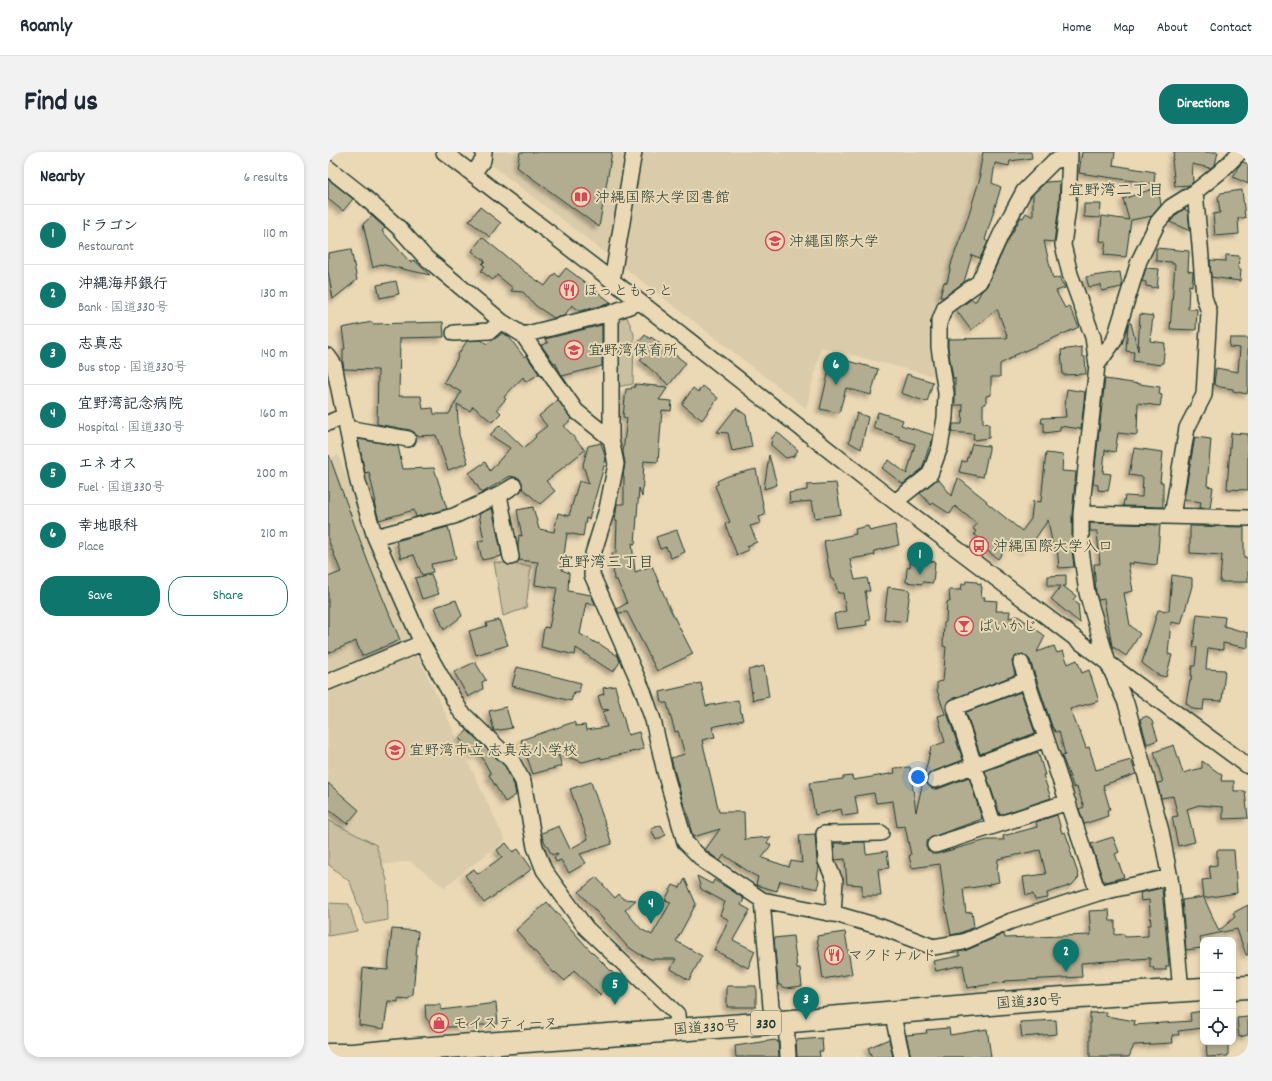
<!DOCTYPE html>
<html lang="en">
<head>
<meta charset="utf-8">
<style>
  body { margin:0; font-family:Dekko,"Klee One",sans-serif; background:#f2f2f3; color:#1f2937 }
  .controls { position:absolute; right:12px; bottom:12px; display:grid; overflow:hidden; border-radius:8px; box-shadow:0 2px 6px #0003 }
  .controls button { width:36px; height:36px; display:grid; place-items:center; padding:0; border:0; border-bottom:1px solid #e0e1e3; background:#fff; color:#1f2937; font:20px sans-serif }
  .you { position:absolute; left:590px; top:625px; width:14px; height:14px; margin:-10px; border:3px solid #fff; border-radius:50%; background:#1a73e8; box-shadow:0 0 0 6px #1a73e833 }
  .badge { display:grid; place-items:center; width:26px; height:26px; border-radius:50%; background:#0f766e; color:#fff; font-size:13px; font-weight:700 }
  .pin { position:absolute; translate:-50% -33px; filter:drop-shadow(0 1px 2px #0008) }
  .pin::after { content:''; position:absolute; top:21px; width:14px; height:12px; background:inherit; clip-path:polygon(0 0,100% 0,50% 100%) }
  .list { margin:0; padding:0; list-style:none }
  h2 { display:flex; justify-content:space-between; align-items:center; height:52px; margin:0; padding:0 16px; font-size:17px }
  h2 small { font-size:13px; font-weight:400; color:#747a83 }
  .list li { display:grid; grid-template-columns:26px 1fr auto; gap:12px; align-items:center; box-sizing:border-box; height:60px; padding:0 16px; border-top:1px solid #e0e1e3 }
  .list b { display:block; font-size:15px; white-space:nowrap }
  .list p { margin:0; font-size:13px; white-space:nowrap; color:#747a83 }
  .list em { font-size:13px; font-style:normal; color:#747a83 }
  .actions { display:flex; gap:8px; padding:12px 16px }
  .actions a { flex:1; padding:9px 0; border:1px solid #0f766e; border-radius:16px; text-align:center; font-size:14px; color:#0f766e }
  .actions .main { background:#0f766e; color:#fff }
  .icon { flex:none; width:22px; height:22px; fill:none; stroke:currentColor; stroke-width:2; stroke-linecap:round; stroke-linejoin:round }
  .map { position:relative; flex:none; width:920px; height:905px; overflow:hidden; border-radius:16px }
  header { display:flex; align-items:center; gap:24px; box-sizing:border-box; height:56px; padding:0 20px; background:#fff; border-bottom:1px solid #e0e1e3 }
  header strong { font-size:19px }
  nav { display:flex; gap:22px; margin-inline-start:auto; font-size:14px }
  .intro { display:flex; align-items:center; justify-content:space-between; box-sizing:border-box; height:96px; padding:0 24px }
  h1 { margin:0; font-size:28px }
  .button { padding:10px 18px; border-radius:16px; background:#0f766e; color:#fff; font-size:14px; font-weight:700 }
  main { display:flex; gap:24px; padding:0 24px }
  aside { flex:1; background:#fff; border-radius:16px; box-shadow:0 2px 6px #0003 }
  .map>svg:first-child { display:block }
  .built { fill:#dacbaa }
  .green { fill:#cabfa0; stroke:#747e6a }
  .building { fill:#b2ad91; stroke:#1f3d34; filter:url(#shadow) }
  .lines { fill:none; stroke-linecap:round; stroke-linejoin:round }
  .minor-casing { stroke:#1f3d34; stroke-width:18 }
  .highway-casing { stroke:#1f3d34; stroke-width:25 }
  .minor { stroke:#ebd8b5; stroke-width:15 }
  .highway { stroke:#ebd8b5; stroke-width:22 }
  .labels { text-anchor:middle; stroke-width:4; stroke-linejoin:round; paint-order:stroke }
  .shield { fill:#ebd8b5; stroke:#5c6c5b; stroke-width:1 }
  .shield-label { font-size:14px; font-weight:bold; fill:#1f3d34 }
  .poi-label { font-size:15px; fill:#1f3d34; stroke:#ebd8b5; text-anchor:start }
  .street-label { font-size:15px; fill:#1f3d34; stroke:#ebd8b5 }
  .neighbourhood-label { font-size:16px; fill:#1f3d34; stroke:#ebd8b5 }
</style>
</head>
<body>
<header>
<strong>Roamly</strong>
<nav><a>Home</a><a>Map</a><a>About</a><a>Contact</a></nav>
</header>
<div class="intro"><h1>Find us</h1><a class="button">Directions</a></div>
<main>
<aside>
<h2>Nearby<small>6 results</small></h2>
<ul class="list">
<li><span class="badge">1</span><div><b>ドラゴン</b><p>Restaurant</p></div><em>110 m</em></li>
<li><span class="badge">2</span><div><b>沖縄海邦銀行</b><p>Bank · 国道330号</p></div><em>130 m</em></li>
<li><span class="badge">3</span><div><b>志真志</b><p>Bus stop · 国道330号</p></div><em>140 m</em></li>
<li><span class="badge">4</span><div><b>宜野湾記念病院</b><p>Hospital · 国道330号</p></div><em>160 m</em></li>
<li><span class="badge">5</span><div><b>エネオス</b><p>Fuel · 国道330号</p></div><em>200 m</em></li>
<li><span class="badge">6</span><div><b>幸地眼科</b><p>Place</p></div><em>210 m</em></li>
</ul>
<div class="actions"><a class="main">Save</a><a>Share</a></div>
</aside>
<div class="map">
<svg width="920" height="905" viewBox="0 0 920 905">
  <defs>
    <filter id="shadow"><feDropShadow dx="-3.5" dy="3.5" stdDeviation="2" flood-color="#0004"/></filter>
  </defs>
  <rect width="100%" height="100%" fill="#ebd8b5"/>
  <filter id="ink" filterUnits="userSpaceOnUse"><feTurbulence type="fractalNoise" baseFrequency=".025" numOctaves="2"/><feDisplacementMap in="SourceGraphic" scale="8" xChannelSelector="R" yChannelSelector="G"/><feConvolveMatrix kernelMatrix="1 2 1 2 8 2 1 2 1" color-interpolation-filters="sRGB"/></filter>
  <g filter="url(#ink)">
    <path class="built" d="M147,0H656L606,179L613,226L493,195L478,256Z
      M10,303L92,508L177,688L116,735L82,709L21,717L0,699V307Z"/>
    <path class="green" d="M299,165L306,182L305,232L288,235L287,167Z
      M166,410L203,414L198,456L175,464Z
      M0,668L48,693L59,728L60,768L37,772L22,730L0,712Z
      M0,751L21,752L29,779L0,784Z"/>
    <path class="building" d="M192,0H284L271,75L189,15Z
      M655,0H703L704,6L682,9L681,14L667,11L664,31L673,35L657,88L660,90L652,106L644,103L636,130L616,145H612L616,130L619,131L624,109L638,71L653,23H651Z
      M754,0H787L785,13L827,20L826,32L751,21Z
      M846,0H890L887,13L882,16L864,12L865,30L862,33L847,34L844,8H845Z
      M915,10L920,12V32L905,25L910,15Z
      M0,27L25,47L15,59L0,47Z
      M732,29L731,54L726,90L716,89L725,127L731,125L737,136L728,139L737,156L741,154L751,175L685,204V205L672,212V225H663V243L658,244V252H655V271L661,272V286L645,288L646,282L624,280L625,272H634L635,253H627V226H625L620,196V187L680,186L669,157L643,178L628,158L644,147L646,149H648L653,140L659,134L678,92L693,65L695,66L698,61L705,65V42L718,30Z
      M830,35L833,53L824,64L803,68L798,105L776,103L778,90L772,89L774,64L801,68L795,47Z
      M914,38L917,66H910L911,82L887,84L885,62L892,61L890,45L893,41Z
      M756,52H773L772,66L756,65Z
      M152,55L173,71L162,85L141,69Z
      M856,57L860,59L862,79L842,70L849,62Z
      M44,64L57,76L54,79L82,110L86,108L102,123L52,112L45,116L35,72Z
      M154,85L197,120L217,134L227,121L231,125L238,116L284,151L252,159L244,153L236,164L226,166L208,154L195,140L183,139L185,136L169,123L165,128L153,119L157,114L154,112L157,109L144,99Z
      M828,96L861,99L860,119L865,120L864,134L861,133L860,157H869L868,178L842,177L847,112H844V110L828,109Z
      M23,97L29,128L5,147L0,119V101Z
      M898,103L911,104L910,117L913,118L912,129L883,125L882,108L898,109Z
      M818,116L831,117L829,136L818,134V130L814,129Z
      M792,120L794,132V135L774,139L773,133L761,135L758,125Z
      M68,129L71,142L52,146L49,133Z
      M812,162L825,164L822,189L837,191L835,211H833V213L805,209L806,200L798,199L800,174L801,171H803L810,199Z
      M44,170L45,172L115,170L116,185L72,186L71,244H93L95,257L105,256L106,262H121L133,240L116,230L130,205L129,204L139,189L153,188L159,192L175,181L181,185L196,205L198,203L211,222L198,230L195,225L176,245L178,247L169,257L173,261L164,270L145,254L142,259L129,252L131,283L140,311L120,318L108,283L89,284L86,280L82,278L49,272L50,218L16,217L15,211V197H17L14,176Z
      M274,173V214L234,224L227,210L226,211L213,193L220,191L217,187Z
      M317,183L322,187L323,185L358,211L341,233L312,208L320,198L311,190Z
      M902,186H920V236L919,242L905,239V237L892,235L886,232L888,216L910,220L912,196L901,195Z
      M754,195V204L757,205L758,222L735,223L733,198Z
      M504,205L550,217L543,243L518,236L511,261L492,257Z
      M579,222L605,230L599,250L573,241Z
      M777,227L832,235L831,242L834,243L832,254L810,251L809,283L790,281L787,300L777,298L775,321L783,322L780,339L770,338V333L765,332Z
      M307,232L340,235L331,248L344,249L343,259L334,258L330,310L316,309L314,345L311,336L307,392L304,391L307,420L324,414L341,455L365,502L329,519L299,460L291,461L289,457L299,451L289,428H286L284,401H288L289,369H287L289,352H296V324H295L297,311L295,300L299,266L295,265L298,237H303L304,235H307Z
      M375,234L390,246L374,268L354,252L365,236L370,240Z
      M739,237L757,240L753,277L732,274V279L716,281V271H713L714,266L738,265L737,255Z
      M230,248L244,267L236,274L257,298L218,329L227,339L212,352L194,336V330L191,326L182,324L154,341L141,321L157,310L162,319L182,296L162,283L172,273L196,296L208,285L207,283L219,274L211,264Z
      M408,256L418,263L424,295L404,299L400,281L389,280Z
      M550,260L575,268L573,273L605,283L603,293L601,295L594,317L575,332L554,316L561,308L579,322L587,292L572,287V285L545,276Z
      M529,261L540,265L533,297L521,290Z
      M449,280L470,298L466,304L458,306L443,293L444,286Z
      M903,281L920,282V338L899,337Z
      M867,285L883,287L879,334L885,335L882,356H872L873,350L856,347Z
      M30,287L70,294L75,317L106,316L119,357L88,365L86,358L51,368L46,350H48L41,320L37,321Z
      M273,291L278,307L261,367L258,366L255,384L239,381L234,418L241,421L240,439L263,443L268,454L258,451L252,482L270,492V491L290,504L292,510L285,520L260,504L259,502V503L248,496L247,503L213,495L216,475L221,476L229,436L207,433L210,410L191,408L190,395L191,383L194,384L189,358L205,355L211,377L226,380L230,361L241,364L251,329L261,332L255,313L260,294Z
      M644,292L661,294V297L655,325L631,320L634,309L638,310L639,305L640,306Z
      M806,296L835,300L832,330H835V355L795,354L797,344L814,345L815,325L801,323Z
      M718,301L735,303L734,319L748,320L744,362V398L746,415L731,416L729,394L725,395L720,368L705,390L703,388L695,399L683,389L670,407L657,397L660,393L646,382L648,379L645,377L649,372L627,354L622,362L605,351L603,353L592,341L608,328H611L624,344L630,326L659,349L658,350L694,379L703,367L705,349L713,350Z
      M0,303H1L40,410L72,488L34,504L28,489L0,501V425L13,420L0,387Z
      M441,303L449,333L436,337Z
      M428,317L437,363L431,365L433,371L422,374L429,390L419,394L421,398L409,403L397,372L402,370L387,334L390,332L389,329L400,324Z
      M508,331L513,362L487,366L484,349L462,351L461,341L479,338V333Z
      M164,356L174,404L154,408L150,389L156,388L151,362Z
      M762,371L832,373L829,413L805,410V412L800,411L805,439L796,441L802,473L812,482L798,504L784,494L776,447L770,448L768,441L766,412H772L769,379H762Z
      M567,373L571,393L546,399L547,403L522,407L527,428L539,426L542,439H537L542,468L538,469L539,473L509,477L506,462L518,459L515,441H510L506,427H503L496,389L528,382L527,377L540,374L542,379Z
      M862,374L916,375V405L920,406V430H892L894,403L862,401Z
      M120,375L128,407L103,412L105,420L94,423L86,403L73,406L68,389Z
      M349,378L357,400L343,406L338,395L332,397L328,385Z
      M587,402H592L598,408L607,410L605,431L595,430L594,432L578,430L579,416L582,415L583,407Z
      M103,422L111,442L94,447L87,426Z
      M738,423V434H735L748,444L745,448L750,452L752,471L723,447L733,434H720V424Z
      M844,423L864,426V434L853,472L843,470L840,502L844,503L838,525L830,523L814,511L830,458L841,459Z
      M638,429L649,430V431L653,432V435H654L653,445H657L656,448L669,449L668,459H682L681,466L690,464L717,484L709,500L726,494L729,501L735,499L740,512L749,508L754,521L761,518L771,549L742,557L751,579H752L758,596L761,595L768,618L803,608L808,622L775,633L782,657L779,658L780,664L756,672L751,657L756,655L749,635L746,636L734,604L737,603L731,579L727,580L726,577H725L702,508L699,505L695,502L690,503L687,505L684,509L687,523L620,549L618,553V558L635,608L604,620L600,623L598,627V631L602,635L606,637H610L641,625L654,667L604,685L601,687L598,691V695L601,699L605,702H609L659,688H676L675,684L709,675L708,670L729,663L734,681L737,680L743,697L742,698L751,725L744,733L719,741L720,746L707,748L705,742L698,743L695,725L718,722L712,698L670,707L669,719L671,730L661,732L662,733L635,737L638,761L644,760L646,775L632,781L623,783L615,743H616L612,712L584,716L581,704L583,703L577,674L569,675L565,649L548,651L546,641L527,644L530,662L515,664L513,657L487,663L481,631L515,627V625L524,624L525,628L550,624L567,621L566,616L582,615L588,660L603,595L617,590L610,564L617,562L609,538V530L615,529L618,495L615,494L616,471L618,470L619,450H622L621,438H633L634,432H637Z
      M560,435L582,438L578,470L556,467Z
      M128,448L134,464L116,478L107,455Z
      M869,462L897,465L896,474L920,481V496L895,491V498L880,496L878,517L897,518L894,549L876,548L875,558L865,557L858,551L862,529H863L864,514H867L869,495H865Z
      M171,468L180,493L148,503L141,479L159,474L158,471Z
      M147,510L158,528L154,530L155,537L140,545L126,520Z
      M436,514L441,545L425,548L420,518Z
      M189,515L253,531L251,540H246L243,549L184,534Z
      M373,531L378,554L410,548L415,568L384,575L387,585L374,588L391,660H416L417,688L418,687L443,685L439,691L443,693L434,706L461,715L463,709L474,711L471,683L487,682L489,710L491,715L489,727L491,728L490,737L452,729L449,739L428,733L430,725L424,722L396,703L392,709L377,698L392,677L365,685L362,674H363L357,654H356L343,606L357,602L350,579L347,580L339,551H334L332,540Z
      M287,534L300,583L311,580L316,597L273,607V605L255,610L230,602L234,614L205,622L193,588L246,570L248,574L257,573L258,578L279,575L275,560L281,558L274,557L270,544L276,542L275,536Z
      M693,540L707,581L652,602L638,560Z
      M178,555L184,576L166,579L161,559Z
      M819,564L824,569L830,588L819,592L812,567Z
      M139,578L177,614L186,633L188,643L177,650L161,623L163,622L151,600L147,604L131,586L139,579Z
      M846,593L855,621L874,616V609L894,623L893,629H906V639H917L920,666L895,667V655L871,653L859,657L867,690L850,694L844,665L850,664L845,644L833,646L829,631L835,630L826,600Z
      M710,600L717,623H715L723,646L672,663L657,619Z
      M263,630L284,692L252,702L258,711L241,721L233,708L228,710L226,705L230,703L229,701L224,703L214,685V681L231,674L242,697L260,687L242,637Z
      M0,631L31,658L19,672L0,657Z
      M333,673L338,683L328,688L323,677Z
      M785,685L791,700L787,702L796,725L778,730L775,728L763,692Z
      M525,690H537L538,702L559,699L561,716L550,717L553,744H534V733L519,732L517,707L507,708L506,691H513V692Z
      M178,691L185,700L190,697L204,717L156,751L137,723L146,717L150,722L174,705L169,698Z
      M889,698H906L909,741L876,746L891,779L907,765L905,761L920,753V803H918L909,777L872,785L874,796L858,798L854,748L876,745L874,728L883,727L881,714L889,713Z
      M369,724L384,732L386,728L403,738L416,747L413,753L422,758L405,788L427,799L420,816L386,798L401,768L392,763L397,750L373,737Z
      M268,725L287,746L291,742L295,747L308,748L297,758L313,777L324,783L343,750L337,748L345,733L352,736L357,727L368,752L348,789L374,804L361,828L343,817L348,807H323L311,802L299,794L251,740Z
      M834,736L841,814H838V818H826L825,815H822V806L753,811L754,825L677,829V830L639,836L635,813L608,819L605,809L632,804L630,800L639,798L676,782L677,786L763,783L761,759L781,758L782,769H787V783L796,782L797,785L820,784V773H823L821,748L813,749L812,741Z
      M219,750L259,795L289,825L272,843L246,818L237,829L227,820L226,821L188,778Z
      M64,777L90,779L85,843L80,847L70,846V850L60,849L56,877L31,873L35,816L60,818Z
      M517,780L524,822L495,827L489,784Z
      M465,784L469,816H472L474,834L458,836L450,832L446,786Z
      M399,834H428V855H399Z
      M168,851L170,872L106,876L98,866L97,853H113V858Z
      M875,859V876L850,879L851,883H844L845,891L806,893L801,905H762V861L778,860V864L807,869L806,873L863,869L862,861Z
      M920,865V883L911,885L909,866Z
      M728,868L729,882L694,885L692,870Z
      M621,876L622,883L659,877L663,905H583L578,883L599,881L598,878Z
      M494,886L495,899H491L492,905H469L468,888Z
      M561,887L565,905H544L540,896Z
      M447,888L448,889H450L451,905H408L407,894Z
      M878,891H900V904L879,905Z"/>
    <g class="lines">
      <g class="minor-casing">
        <path id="minor" d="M116,0L312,150L567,350L780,511L920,614
          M742,0L740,55L735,93L742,122L765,185L769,213L753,362V398L759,441L780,511L798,551L833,679L843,732L853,839
          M0,16L33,42L71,76L97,105L173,169L195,183L283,161L312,150
          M145,22L155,8L156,0
          M284,129L306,0
          M283,161V287L288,312L279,357L265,402L264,423L315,539L325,568L337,620L357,690L376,709L434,748L511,763L553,775L605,795L635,790L683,769L770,741L842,725
          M126,181L162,179L173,169
          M195,183L248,259L283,287
          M0,204L6,213L30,330L47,385L94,491L133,560L184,609L195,630L207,695L216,718L258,776L349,862L350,877
          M769,213L786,189L811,109L830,70L843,55L867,40L893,19L912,0
          M0,271L16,264
          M19,276L80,287
          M171,343L183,405
          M567,350L602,322L612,295L617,266L618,241L611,195V171L617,155L651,130L675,78L696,39L726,9L742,5
          M753,362L920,366
          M844,364L859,276L876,243L881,160L876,145L872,93L867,40
          M47,385L126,364L171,343L186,334
          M693,511L770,741
          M0,530L94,491
          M607,628L718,587
          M666,674L627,555L699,528
          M607,693L740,650
          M434,748L443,855L450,870
          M505,762L507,729L498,709L496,682L553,681
          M564,860L574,905
          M458,869L460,905"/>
      </g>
      <g class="highway-casing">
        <path id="highway" d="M905,836L920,835
          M0,903H25L77,898L429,872L721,847L875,837"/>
      </g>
      <use href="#minor" class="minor"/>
      <use href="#highway" class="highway"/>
    </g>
  </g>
  <defs>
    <g id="library-ring" transform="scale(1)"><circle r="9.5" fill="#ebd8b5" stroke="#d1495b" stroke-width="1.5"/><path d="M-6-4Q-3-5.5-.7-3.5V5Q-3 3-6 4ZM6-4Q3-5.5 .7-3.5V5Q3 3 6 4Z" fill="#d1495b"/></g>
    <g id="university-ring" transform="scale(1)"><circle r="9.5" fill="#ebd8b5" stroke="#d1495b" stroke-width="1.5"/><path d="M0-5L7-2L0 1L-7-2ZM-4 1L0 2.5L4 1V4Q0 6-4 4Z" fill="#d1495b"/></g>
    <g id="restaurant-ring" transform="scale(1)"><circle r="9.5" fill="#ebd8b5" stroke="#d1495b" stroke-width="1.5"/><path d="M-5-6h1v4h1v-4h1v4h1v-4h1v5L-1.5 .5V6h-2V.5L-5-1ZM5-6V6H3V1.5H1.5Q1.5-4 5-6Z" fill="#d1495b"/></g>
    <g id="school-ring" transform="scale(1)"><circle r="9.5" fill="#ebd8b5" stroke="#d1495b" stroke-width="1.5"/><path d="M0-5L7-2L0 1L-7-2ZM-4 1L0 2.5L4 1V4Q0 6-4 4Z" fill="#d1495b"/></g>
    <g id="bus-ring" transform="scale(1)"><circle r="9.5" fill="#ebd8b5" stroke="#d1495b" stroke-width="1.5"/><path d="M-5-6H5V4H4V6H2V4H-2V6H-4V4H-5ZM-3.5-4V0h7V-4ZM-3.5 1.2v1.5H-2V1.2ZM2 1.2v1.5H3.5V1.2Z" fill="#d1495b"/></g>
    <g id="bar-ring" transform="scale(1)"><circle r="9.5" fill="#ebd8b5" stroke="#d1495b" stroke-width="1.5"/><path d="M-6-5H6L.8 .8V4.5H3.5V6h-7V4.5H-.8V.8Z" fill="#d1495b"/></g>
    <g id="shop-ring" transform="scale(1)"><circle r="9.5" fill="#ebd8b5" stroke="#d1495b" stroke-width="1.5"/><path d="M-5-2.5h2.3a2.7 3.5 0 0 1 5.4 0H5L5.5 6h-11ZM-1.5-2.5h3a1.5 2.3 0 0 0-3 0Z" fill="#d1495b"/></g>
  </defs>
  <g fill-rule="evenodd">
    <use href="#library-ring" x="253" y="45"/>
    <use href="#university-ring" x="447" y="89"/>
    <use href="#restaurant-ring" x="241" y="138"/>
    <use href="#school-ring" x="246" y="198"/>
    <use href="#bus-ring" x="651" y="394"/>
    <use href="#bar-ring" x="636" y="474"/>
    <use href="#school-ring" x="67" y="598"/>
    <use href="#restaurant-ring" x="506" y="803"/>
    <use href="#shop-ring" x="111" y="871"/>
  </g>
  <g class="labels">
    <rect class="shield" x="423" y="859" width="30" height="24" rx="3"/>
    <g class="shield-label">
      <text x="438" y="876">330</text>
    </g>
    <g class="poi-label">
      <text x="267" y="50">沖縄国際大学図書館</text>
      <text x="461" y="94">沖繩国際大学</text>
      <text x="255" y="143">ほっともっと</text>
      <text x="260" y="203">宜野湾保育所</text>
      <text x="665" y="399">沖縄国際大学入口</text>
      <text x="650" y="479">ぱいかじ</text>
      <text x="81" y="603">宜野湾市立 志真志小学校</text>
      <text x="520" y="808">マクドナルド</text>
      <text x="125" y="876">モイスティーヌ</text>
    </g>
    <g class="street-label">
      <text transform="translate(701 849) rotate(-4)" y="5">国道330号</text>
      <text transform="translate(378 875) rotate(-4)" y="5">国道330号</text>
    </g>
    <g class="neighbourhood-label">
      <text x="788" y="43">宜野湾二丁目</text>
      <text x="278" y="415">宜野湾三丁目</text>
    </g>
  </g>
</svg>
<div class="controls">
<button>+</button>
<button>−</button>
<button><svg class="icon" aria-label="locate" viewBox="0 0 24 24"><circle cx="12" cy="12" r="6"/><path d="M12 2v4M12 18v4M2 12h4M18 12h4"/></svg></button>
</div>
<div class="you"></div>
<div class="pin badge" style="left:592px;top:423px">1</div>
<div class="pin badge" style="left:738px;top:820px">2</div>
<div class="pin badge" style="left:478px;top:868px">3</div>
<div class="pin badge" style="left:323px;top:772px">4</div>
<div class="pin badge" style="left:287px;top:853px">5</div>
<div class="pin badge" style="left:508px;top:233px">6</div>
</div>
</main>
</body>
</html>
